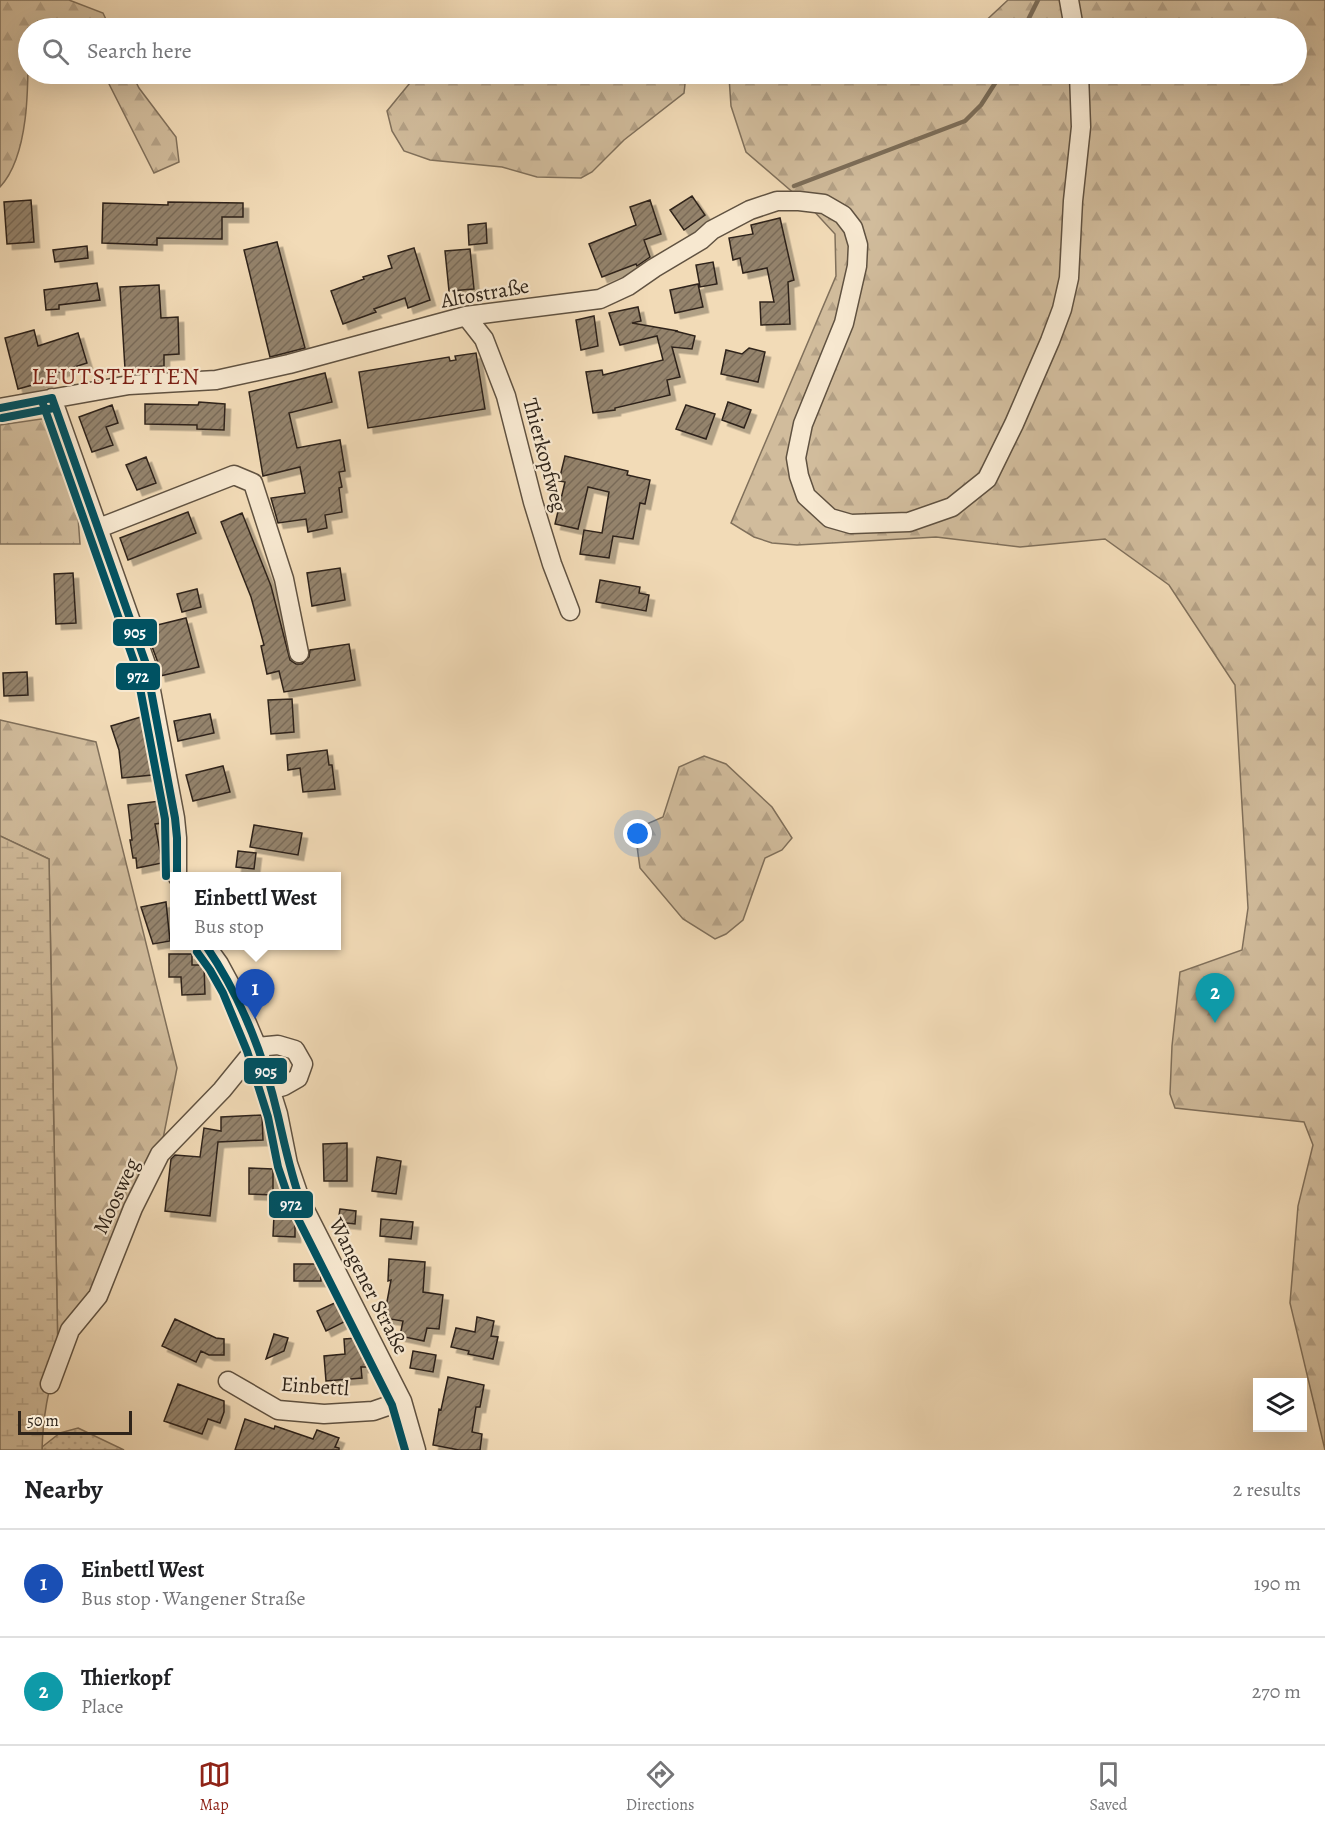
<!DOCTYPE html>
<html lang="en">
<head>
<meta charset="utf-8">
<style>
  body { margin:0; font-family:Alegreya,serif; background:#f2f2f2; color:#202124 }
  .controls { position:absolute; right:18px; bottom:18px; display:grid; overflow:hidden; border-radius:0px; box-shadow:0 6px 24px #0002 }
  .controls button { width:54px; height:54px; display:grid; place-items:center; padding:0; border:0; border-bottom:2px solid #e0e0e0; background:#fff; color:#202124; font:30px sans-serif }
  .scale { position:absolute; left:18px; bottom:15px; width:114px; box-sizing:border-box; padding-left:6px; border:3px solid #2f241a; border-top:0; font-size:16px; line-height:21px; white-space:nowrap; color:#2f241a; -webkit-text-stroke:4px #f7e8d0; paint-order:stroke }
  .you { position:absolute; left:638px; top:834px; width:21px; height:21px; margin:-15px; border:4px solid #fff; border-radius:50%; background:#1a73e8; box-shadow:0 0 0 9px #1a73e833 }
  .badge { display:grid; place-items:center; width:39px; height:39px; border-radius:50%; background:#8f2418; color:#fff; font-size:20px; font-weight:700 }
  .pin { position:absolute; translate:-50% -50px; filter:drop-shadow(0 2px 3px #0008) }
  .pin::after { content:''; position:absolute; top:32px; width:21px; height:18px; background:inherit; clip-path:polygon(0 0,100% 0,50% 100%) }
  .popup { position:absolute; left:170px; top:872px; width:171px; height:78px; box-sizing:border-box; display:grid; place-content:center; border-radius:0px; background:#fff; filter:drop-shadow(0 2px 4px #0005); font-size:20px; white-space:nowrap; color:#757577 }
  .popup b { font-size:22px; color:#202124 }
  .popup::after { content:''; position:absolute; left:50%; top:100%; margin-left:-12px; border:12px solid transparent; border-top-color:#fff }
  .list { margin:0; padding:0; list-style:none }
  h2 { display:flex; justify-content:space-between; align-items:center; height:78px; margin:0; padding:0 24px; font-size:26px }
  h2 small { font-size:20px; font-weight:400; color:#757577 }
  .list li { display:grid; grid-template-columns:39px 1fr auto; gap:18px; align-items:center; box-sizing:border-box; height:108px; padding:0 24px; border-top:2px solid #e0e0e0 }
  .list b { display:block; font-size:22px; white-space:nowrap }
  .list p { margin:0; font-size:20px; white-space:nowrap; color:#757577 }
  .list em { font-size:20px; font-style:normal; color:#757577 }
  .icon { flex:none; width:33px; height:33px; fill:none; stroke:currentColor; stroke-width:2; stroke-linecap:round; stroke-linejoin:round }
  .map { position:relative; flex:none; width:1325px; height:1450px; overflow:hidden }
  .search { position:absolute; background:#fff; box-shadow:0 6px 24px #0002; left:18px; right:18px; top:18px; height:66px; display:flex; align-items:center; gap:15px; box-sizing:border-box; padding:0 21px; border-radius:33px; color:#757577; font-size:22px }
  .sheet { height:294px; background:#fff }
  nav { display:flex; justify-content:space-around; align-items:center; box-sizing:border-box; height:84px; border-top:2px solid #e0e0e0; background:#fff; font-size:16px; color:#757577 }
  nav a { display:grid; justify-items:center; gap:3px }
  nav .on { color:#8f2418 }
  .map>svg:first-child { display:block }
  .grass { fill:url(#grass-dots); stroke:#80705b; stroke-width:1.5 }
  .forest { fill:url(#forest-firs); stroke:#80705b; stroke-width:1.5 }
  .wetland { fill:url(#wetland-marsh); stroke:#80705b; stroke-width:1.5 }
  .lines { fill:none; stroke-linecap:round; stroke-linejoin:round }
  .stream { stroke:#7c6d58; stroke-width:4.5 }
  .building { fill:url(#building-hatch); stroke:#2f241a; stroke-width:1.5; filter:url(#shadow) }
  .minor-casing { stroke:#605241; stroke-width:21 }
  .minor { stroke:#f7e8d0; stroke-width:18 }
  .bus-1-casing { stroke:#f7e8d0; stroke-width:12 }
  .bus-2-casing { stroke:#f7e8d0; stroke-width:12 }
  .bus-1 { stroke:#005262; stroke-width:8 }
  .bus-2 { stroke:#005262; stroke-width:8 }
  .labels { text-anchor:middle; stroke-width:4.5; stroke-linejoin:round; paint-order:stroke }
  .street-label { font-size:21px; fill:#2f241a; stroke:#f7e8d0 }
  .quarter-label { font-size:24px; letter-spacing:1.5px; fill:#7a1f14; stroke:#f7e8d0 }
  .line-badge { stroke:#f7e8d0; stroke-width:2 }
  .badge-label { font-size:16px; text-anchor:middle; font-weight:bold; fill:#fff }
</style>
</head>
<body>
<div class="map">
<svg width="1325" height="1450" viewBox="0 0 1325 1450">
  <defs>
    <pattern id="grass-dots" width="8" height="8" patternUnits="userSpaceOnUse" patternTransform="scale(1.5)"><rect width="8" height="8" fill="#d1bc9c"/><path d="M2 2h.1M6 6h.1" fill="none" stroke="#b4a186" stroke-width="1.8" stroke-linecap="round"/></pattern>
    <pattern id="forest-firs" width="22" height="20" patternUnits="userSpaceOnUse" patternTransform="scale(1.5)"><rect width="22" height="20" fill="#d1bc9c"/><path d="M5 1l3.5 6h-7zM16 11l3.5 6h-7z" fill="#b4a186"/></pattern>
    <pattern id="wetland-marsh" width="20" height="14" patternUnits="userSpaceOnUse" patternTransform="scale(1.5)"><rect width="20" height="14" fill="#d1bc9c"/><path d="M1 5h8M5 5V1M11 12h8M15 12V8" fill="none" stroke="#b4a186"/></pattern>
    <pattern id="building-hatch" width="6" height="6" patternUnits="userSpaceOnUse" patternTransform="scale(1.5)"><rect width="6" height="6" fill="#94836c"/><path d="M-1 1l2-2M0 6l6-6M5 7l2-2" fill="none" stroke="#796b58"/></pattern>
    <filter id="shadow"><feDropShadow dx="5.5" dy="5.5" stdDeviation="0" flood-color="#0004"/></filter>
  </defs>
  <rect width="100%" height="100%" fill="#f2dbb7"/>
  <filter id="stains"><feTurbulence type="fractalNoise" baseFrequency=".00333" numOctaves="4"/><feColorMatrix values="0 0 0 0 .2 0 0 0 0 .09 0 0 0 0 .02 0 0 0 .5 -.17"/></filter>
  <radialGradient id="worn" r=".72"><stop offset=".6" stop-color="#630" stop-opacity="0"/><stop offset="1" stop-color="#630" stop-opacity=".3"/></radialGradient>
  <path class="grass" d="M78,1428L124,1450H42V1447L60,1433Z"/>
  <path class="forest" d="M0,0H69L103,13L110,28H53L38,21L36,28H28C28,72 32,153 0,187Z
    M1008,0H1325V1450L1290,1303L1298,1206L1313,1145L1304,1122L1175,1108L1170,1094L1172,1046L1180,972L1242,950L1248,908L1235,685L1169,585L1105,539L1020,547L936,537L797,545L772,543L754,537L731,523L836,276L835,234L811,208L746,152L731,106L729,77L732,74H1296V28H978Z
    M104,74H132L139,88L176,137L179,162L154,173Z
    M459,74H680L685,84L684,93L624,140L592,172L581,178L537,177L502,167L430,160L404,151L392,131L387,111L414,78Z
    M48,418L78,517L80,544H0V425Z
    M0,720L96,742L177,1068L160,1154L58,1358L49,859L0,836Z
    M704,756L726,764L772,807L792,838L782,850L765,858L743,920L726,934L715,939L683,919L640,868L636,839L642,826L663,817L679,767Z"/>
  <path class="wetland" d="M0,836L49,859L58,1358C48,1390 43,1416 42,1450H0Z"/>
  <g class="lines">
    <path class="stream" d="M1024,28L1038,0
      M794,186L965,121L981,105L1001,74"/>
  </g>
  <path class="building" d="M692,196L705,215L684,230L670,210Z
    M31,200L34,242L7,244L4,202Z
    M650,200L661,234L644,240L650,257L637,266L636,264L602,277L589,244L636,225L630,207Z
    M168,202L243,203V217H222V239L157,238V245L102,243L103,203L168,205Z
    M780,218L794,280L788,282L790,324L761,325L760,302H774L767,268L743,273L740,258L733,260L729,238L753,234L751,225Z
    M486,223L487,243L469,245L468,225Z
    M277,242L305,348L270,357L244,250Z
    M87,246L88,258L55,262L53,250Z
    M414,248L430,300L408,308L405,298L374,309L376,312L343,324L331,291L364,279L363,277L392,268L388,256Z
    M470,249L474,289L449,291L445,251Z
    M713,262L717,284L700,287L696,265Z
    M97,283L100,300L59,305V309L46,310L44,290Z
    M698,284L703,307L675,313L670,290Z
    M159,285L161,318L178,317L179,354L164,355V366L125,369L120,287Z
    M638,307L641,321L632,323L678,331H675L695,336L692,349L672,347L680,377L667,380L670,395L615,408V410L593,413L586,372L602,370L603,375L663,360L657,336L620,345L609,313Z
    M594,316L598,346L581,350L576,320Z
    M34,330L38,346L78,333L87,363L46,376L47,381L18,389L5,338Z
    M749,348L765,352L758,382L721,374L726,350L742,354Z
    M476,353L485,409L368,428L359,372L449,357L450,361L456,360L455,356Z
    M325,373L332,402L289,413L297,448L340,440L345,471L339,472L342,487L339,488L342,512L325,515L327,528L308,532L306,519L278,523L271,498L305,493L300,467L263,476L249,392Z
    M199,402L225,404L224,430L197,429V425L145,424V404L198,405Z
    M728,402L751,410L744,428L722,420Z
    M112,405L118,423L106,427L113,445L92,452L79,417Z
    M686,405L715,414L706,439L676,429Z
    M565,456L628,471L627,475L650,480L645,504L640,503L633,539L613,536L609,558L580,554L584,530L602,533L609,492L588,487L578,529L555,524L565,482L559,481Z
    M146,457L156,483L137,490L126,465Z
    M188,512L196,533L128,560L120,538Z
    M242,513L271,586L290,660L296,664H302L309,657L310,650L349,644L355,680L284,692L279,671L267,674L261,646L264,645L251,597L221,522Z
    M340,568L345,600L312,606L307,573Z
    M73,573L76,623L56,624L54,574Z
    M600,580L640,587L639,593L649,595L646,611L596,602Z
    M197,589L201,607L182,612L177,594Z
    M186,618L199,667L160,676L157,660L145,628Z
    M27,672L28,695L4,696L3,673Z
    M292,699L294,732L271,734L268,700Z
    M210,714L214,733L178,741L174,721Z
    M144,716L148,738L152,775L122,778L119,750L111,726Z
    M327,750L329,765H332L335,789L303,792L300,768L288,770L287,755Z
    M223,766L230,792L193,801L186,775Z
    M160,801L164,823L155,824L162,863L137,868L136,858H133L130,840H132L128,805Z
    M254,825L302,833L298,855L250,847Z
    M238,851L256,853L254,869L236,867Z
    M166,902L170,941L153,944L141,907Z
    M169,954H192V965H204L205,994L182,995L181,977H169Z
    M262,1115L263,1140L218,1142L210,1216L165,1211L171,1159L175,1155L200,1157L204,1128L221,1131V1117Z
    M347,1143V1181H324L323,1144Z
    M377,1157L401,1161L396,1194L372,1191Z
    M249,1168L273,1169V1195L249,1194Z
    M340,1209L356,1211L355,1224L338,1222Z
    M274,1215L295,1216V1237L273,1236Z
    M381,1219L413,1222L411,1239L380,1236Z
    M389,1259L425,1262L423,1292L443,1295L439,1329L427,1328L424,1341L400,1336L403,1321L384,1318L391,1280L388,1281Z
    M294,1264H320L321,1281H294Z
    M339,1301L348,1320L326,1331L317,1311Z
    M477,1317L494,1321L491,1336L498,1337L493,1359L468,1354L469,1351L451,1347L456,1328L475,1332Z
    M175,1319L216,1338L224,1339V1355H209L201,1351L196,1362L162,1346Z
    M274,1334L288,1338L284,1351L266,1359Z
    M358,1338L366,1355L367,1367H361L362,1378L326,1381L324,1356L345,1354L344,1339Z
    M413,1351L436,1355L433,1372L410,1368Z
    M448,1377L484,1385L480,1407H476L472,1432L482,1434L480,1450H459L433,1445L439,1409L441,1410Z
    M178,1384L224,1401V1412L220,1423L208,1419L202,1434L164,1421Z
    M245,1419L274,1429L275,1426L313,1439L317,1430L339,1438L335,1447L339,1448V1450H235Z"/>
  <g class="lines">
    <g class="minor-casing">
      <path id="minor" d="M1069,0L1074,28
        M466,316L484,339L506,396L533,502L552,564L570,611
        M52,398L146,664L175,818L177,838V876
        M0,408L129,385L216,380L289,364L466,316L600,299L628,286L654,268L701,240L712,230L750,210L777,201H799L824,204L843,215L853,228L858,245L857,266L844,323L803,424L796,458L799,476L806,496L830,518L851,524L909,522L952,507L987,479L1014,424L1050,341L1062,309L1069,278L1073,201L1081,127L1079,74
        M99,528L234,475L253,483L284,579L299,653
        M206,946L219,964L232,988L257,1047L278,1114L288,1164L301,1202L402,1401L416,1450
        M257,1047L278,1045L295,1050L303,1064L298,1078L284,1086L270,1090
        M228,1381L278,1410L324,1414L373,1411L402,1401
        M50,1384L70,1330L98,1296L133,1208L160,1154L222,1090L257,1047"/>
    </g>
    <use href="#minor" class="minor"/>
    <g class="bus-1-casing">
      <path id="bus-1" d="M52,398L146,664L175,818L177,838V876
        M0,408L52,398
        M206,946C241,997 264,1056 278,1116C285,1146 291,1176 302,1205"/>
    </g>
    <g class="bus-2-casing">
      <path id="bus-2" d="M42,401L136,667L165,819L166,876
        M2,418L54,408
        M197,952L210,970L223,993L247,1051L268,1117L278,1167L291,1205L392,1405L405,1450"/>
    </g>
    <use href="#bus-1" class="bus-1"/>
    <use href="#bus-2" class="bus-2"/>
  </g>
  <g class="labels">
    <g class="street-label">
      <text transform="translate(485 293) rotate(-10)" y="7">Altostraße</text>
      <text transform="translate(545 455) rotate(75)" y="7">Thierkopfweg</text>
      <text transform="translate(116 1196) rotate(-65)" y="7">Moosweg</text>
      <text transform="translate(369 1286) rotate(63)" y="7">Wangener Straße</text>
      <text transform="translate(315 1386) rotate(4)" y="7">Einbettl</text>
    </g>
    <g class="quarter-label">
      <text x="116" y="384">LEUTSTETTEN</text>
    </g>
  </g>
  <g class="line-badge">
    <rect x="112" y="618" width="46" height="29" rx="6" fill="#005262"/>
    <rect x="115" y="662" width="46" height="29" rx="6" fill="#005262"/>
    <rect x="243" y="1057" width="45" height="28" rx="6" fill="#005262"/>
    <rect x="268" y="1190" width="46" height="29" rx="6" fill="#005262"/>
  </g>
  <g class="badge-label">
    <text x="135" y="638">905</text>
    <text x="138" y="682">972</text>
    <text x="266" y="1077">905</text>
    <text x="291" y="1210">972</text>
  </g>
  <rect width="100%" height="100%" filter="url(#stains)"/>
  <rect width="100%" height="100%" fill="url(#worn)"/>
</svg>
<div class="controls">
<button><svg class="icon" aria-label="layers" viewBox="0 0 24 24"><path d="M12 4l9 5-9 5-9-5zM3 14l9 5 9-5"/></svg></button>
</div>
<div class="scale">50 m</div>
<div class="you"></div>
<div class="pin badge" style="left:255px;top:1019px;background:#1a4fb4">1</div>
<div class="popup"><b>Einbettl West</b>Bus stop</div>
<div class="pin badge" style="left:1215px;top:1023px;background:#0f9aa8">2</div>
<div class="search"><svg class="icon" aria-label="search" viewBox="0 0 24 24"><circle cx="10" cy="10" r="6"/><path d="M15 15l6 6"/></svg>Search here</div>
</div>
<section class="sheet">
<h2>Nearby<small>2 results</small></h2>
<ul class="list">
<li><span class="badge" style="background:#1a4fb4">1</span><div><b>Einbettl West</b><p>Bus stop · Wangener Straße</p></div><em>190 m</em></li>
<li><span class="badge" style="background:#0f9aa8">2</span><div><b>Thierkopf</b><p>Place</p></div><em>270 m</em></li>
</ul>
</section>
<nav>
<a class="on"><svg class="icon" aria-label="map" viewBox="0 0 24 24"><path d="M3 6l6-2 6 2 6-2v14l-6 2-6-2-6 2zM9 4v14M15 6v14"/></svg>Map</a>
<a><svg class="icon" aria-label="directions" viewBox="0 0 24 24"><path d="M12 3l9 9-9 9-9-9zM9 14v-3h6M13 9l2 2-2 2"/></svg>Directions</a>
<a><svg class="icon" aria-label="saved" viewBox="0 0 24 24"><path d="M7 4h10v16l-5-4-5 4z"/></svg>Saved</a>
</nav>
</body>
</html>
